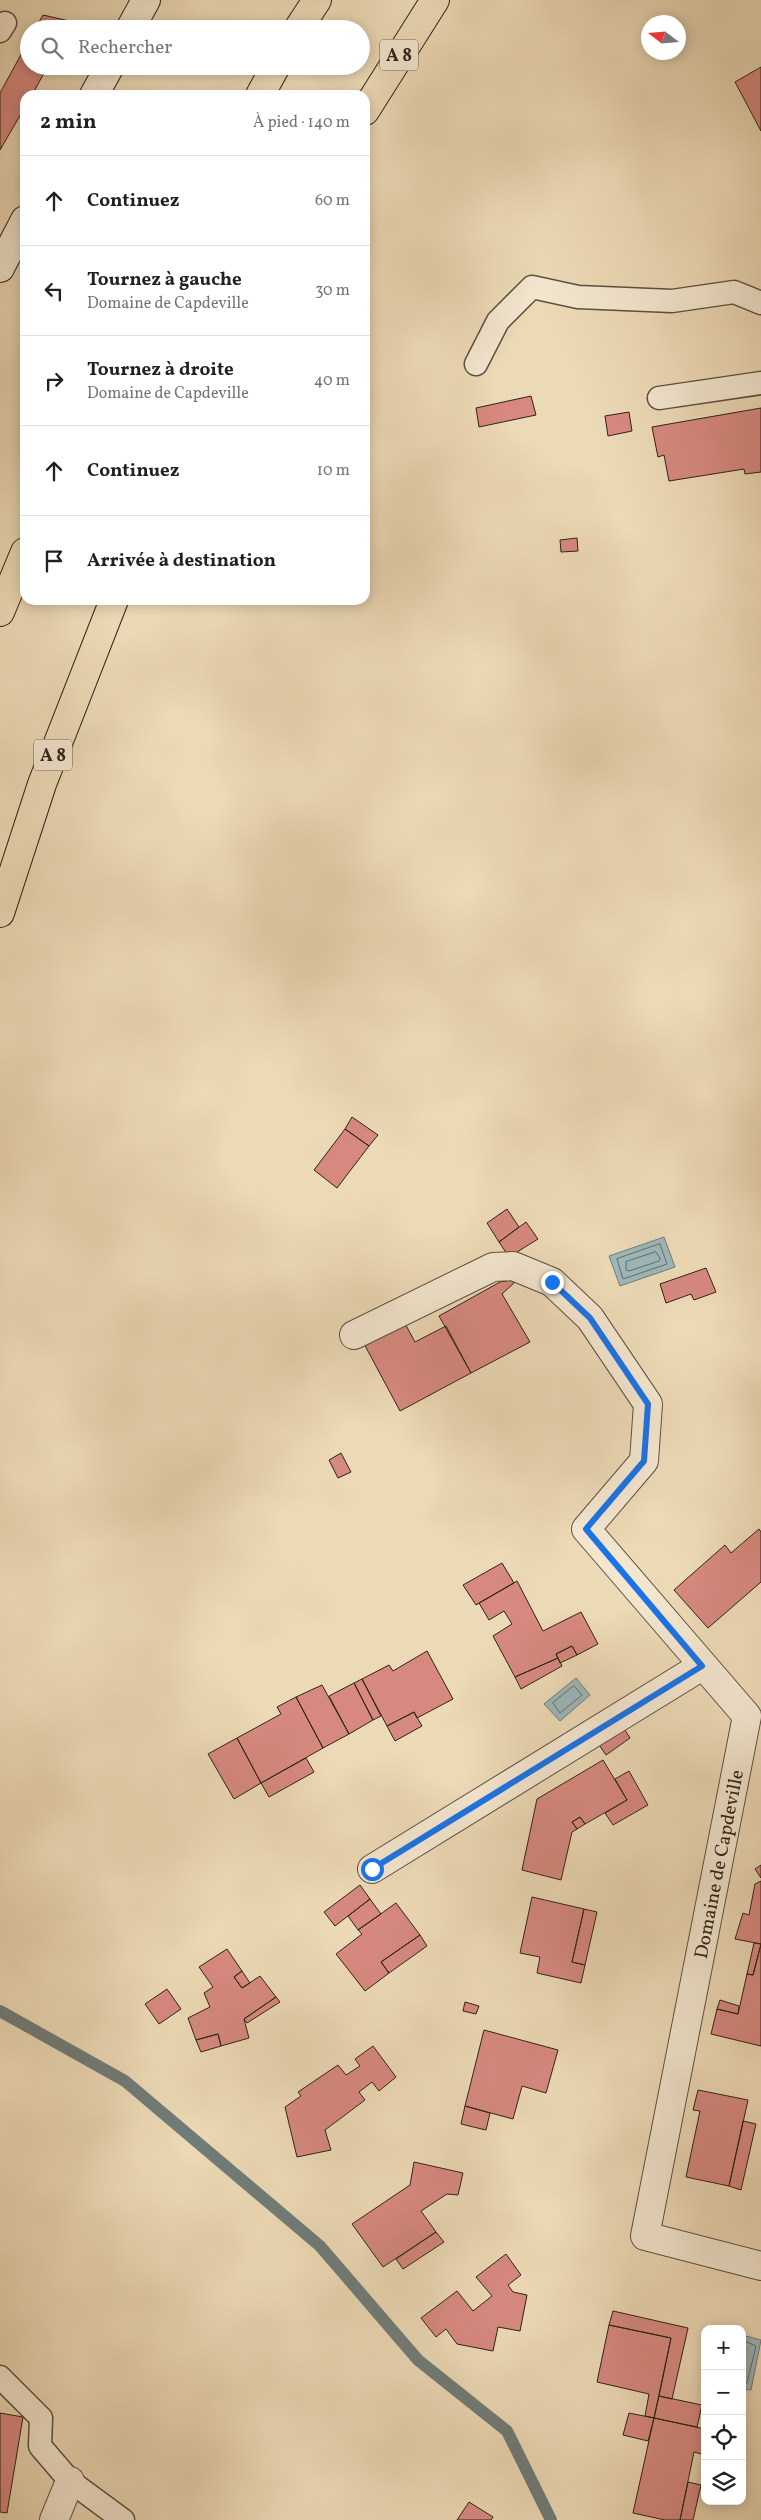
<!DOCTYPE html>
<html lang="fr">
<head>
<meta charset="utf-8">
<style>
  body { margin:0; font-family:Vollkorn,serif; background:#f6f6f6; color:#202124 }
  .controls { position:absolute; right:15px; bottom:15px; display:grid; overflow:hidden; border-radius:10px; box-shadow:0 2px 12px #0003 }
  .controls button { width:45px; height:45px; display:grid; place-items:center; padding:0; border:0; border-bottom:1px solid #e0e0e0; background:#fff; color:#202124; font:25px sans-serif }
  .compass { position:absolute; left:641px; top:15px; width:45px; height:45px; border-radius:50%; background:#fff; box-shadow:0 2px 12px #0003; rotate:286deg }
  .stop { position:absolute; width:15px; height:15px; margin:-11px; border:4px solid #1a73e8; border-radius:50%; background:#fff }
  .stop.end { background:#1a73e8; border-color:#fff; box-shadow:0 1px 5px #0008 }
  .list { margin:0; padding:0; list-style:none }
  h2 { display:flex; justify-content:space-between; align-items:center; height:65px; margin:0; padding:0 20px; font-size:21px }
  h2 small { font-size:16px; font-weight:400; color:#757577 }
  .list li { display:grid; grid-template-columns:32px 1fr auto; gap:15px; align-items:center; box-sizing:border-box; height:90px; padding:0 20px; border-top:1px solid #e0e0e0 }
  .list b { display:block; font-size:19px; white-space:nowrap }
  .list p { margin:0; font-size:16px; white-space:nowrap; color:#757577 }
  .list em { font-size:16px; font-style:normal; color:#757577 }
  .icon { flex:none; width:28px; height:28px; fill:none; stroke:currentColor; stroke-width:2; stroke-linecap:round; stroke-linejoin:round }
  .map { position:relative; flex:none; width:761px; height:2520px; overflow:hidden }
  .search { position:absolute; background:#fff; box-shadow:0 2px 12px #0003; left:20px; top:20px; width:350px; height:55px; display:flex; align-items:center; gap:12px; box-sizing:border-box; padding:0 18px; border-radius:28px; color:#757577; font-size:19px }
  .panel { position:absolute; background:#fff; box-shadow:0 2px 12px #0003; left:20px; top:90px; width:350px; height:515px; border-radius:15px }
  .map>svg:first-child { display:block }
  .water { fill:#9db7b9; stroke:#707c79 }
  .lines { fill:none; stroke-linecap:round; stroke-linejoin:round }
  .shore { stroke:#656d69; stroke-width:1 }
  .stream { stroke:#707c79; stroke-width:12 }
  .building { fill:#d78980; stroke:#2d2319 }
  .lane-casing { stroke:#5d5040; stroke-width:25 }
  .street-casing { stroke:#5d5040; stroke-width:30 }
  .secondary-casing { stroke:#2d2319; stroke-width:30 }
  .highway-casing { stroke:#2d2319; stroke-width:30 }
  .lane { stroke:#f3e6cf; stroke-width:22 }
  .street { stroke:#f3e6cf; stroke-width:28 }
  .secondary { stroke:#f3e6cf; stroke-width:28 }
  .highway { stroke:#ecd9b5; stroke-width:28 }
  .route { stroke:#1a73e8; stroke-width:6 }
  .labels { text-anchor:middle; stroke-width:4; stroke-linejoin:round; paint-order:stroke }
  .shield { fill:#f3e6cf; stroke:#685e50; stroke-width:1 }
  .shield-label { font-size:18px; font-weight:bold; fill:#2d2319 }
  .street-label { font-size:19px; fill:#2d2319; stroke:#f3e6cf }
</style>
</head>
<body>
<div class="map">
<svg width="761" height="2520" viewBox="0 0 761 2520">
  <rect width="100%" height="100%" fill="#ecd9b5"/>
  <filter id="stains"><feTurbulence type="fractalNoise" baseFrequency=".004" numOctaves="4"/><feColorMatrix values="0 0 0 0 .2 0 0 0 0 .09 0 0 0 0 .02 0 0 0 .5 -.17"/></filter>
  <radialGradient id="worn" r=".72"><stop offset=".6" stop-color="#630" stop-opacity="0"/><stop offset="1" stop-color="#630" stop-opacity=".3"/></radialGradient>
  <path class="water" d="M664,1237L675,1267L620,1286L609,1256Z
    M576,1678L590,1695L560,1721L544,1704Z
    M742,2335L761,2340L751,2390L742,2389Z"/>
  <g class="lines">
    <path class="shore" d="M660,1244L667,1264L623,1279L617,1259Z
      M656,1252L660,1258L659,1261L629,1271L626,1270V1262Z
      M574,1686L582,1695L560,1713L553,1703Z
      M742,2340L756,2346L747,2383L742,2384"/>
    <path class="stream" d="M0,2011L125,2081L320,2246L418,2360L507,2431L551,2520"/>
  </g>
  <path class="building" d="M43,15L74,22L70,29H35Z
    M29,40V66H48L32,95H25V107L0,150V93Z
    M761,67V131L735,82Z
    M531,396L536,415L479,427L476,408Z
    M761,408V472L745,474L744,469L669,481L664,455L658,457L652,427Z
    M629,412L632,431L608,436L605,416Z
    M577,538L578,551L561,552L560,540Z
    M352,1117L378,1135L369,1146L345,1129Z
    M345,1129L369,1146L337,1188L314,1170Z
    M507,1209L519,1227L499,1242L487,1223Z
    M526,1222L538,1239L509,1257L499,1242Z
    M706,1268L716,1292L694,1300L691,1294L666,1303L660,1284Z
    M512,1280L514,1283L502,1294L530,1342L471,1373L439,1316L500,1282Z
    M402,1318L415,1342L446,1326L471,1373L400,1411L362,1340Z
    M341,1453L351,1472L338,1478L329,1460Z
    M759,1529L761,1532V1582L708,1628L674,1590L725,1545L731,1553Z
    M502,1563L514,1583L476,1605L463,1585Z
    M517,1581L543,1631L581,1612L598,1644L577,1655L572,1646L556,1654L558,1658L515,1677L493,1636L512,1624L504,1611L489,1620L479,1603Z
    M572,1646L577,1655L560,1663L556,1654Z
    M427,1651L453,1699L417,1718L414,1712L387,1726L362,1679L389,1665L393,1671Z
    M558,1658L562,1666L521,1689L515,1677Z
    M362,1679L381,1716L373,1720L354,1683Z
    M354,1683L373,1720L349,1734L329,1696Z
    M322,1685L349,1734L323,1748L296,1697Z
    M296,1697L323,1748L261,1783L237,1738L281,1714L277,1707Z
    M414,1712L422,1726L395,1741L387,1726Z
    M621,1724L630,1738L606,1755L595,1739Z
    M237,1738L261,1783L234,1799L208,1754Z
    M306,1758L314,1772L269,1797L261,1783Z
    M603,1760L627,1800L585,1824L580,1817L572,1822L577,1829L572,1832L561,1880L522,1870L537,1799Z
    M629,1771L648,1805L613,1825L605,1813L627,1800L615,1779Z
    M580,1817L585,1824L577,1829L572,1822Z
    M761,1865V1878L755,1869Z
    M761,1881V1944L735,1939L743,1913L749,1915L755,1884Z
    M360,1885L370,1899L335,1926L324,1912Z
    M532,1897L584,1909L572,1962L585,1965L581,1983L537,1973L540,1957L520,1953Z
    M370,1899L381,1914L358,1930L348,1916Z
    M396,1903L420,1935L381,1962L389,1973L365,1991L336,1954L362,1934L358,1930Z
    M584,1909L597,1912L585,1965L572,1962Z
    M420,1935L427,1946L389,1973L381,1962Z
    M754,1943L761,1944L753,1975L747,1974Z
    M761,1944V2046L711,2034L717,2009L738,2014L747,1974L753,1975Z
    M227,1949L242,1971L234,1977L242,1988L260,1976L276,1997L244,2019L249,2038L221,2046L218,2034L196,2040L188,2018L210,2007L204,1993L213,1987L199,1967Z
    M242,1971L250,1983L242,1988L234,1977Z
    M167,1989L181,2009L159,2024L145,2004Z
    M276,1997L280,2002L247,2023L244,2019Z
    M720,2000L739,2006L738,2014L717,2009Z
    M465,2002L479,2006L476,2014L463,2011Z
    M484,2030L558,2050L546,2093L522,2086L513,2119L465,2106Z
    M218,2034L221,2046L201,2052L196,2040Z
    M373,2046L396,2077L379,2091L372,2082L359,2092L365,2100L325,2130L331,2150L297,2157L285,2107L301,2096L298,2092L338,2065L346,2075L360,2066L355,2059Z
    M698,2090L748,2100L729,2186L686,2177L700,2111L693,2110Z
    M465,2106L490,2113L486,2130L461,2124Z
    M743,2121L756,2124L741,2190L729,2186Z
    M414,2162L463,2173L458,2195L447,2194L421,2211L436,2232L383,2267L352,2224L410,2185Z
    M436,2232L444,2242L403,2269L396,2259Z
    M506,2254L521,2275L508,2285L513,2292L527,2295L520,2331L498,2327L493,2351L457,2344L446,2329L436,2337L421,2318L457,2291L473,2311L492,2296L476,2277Z
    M613,2311L688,2328L672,2399L659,2396L671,2338L609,2325Z
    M609,2325L671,2338L654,2418L645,2416L649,2394L597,2382Z
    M659,2396L702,2405L697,2427L654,2418Z
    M0,2413L23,2417L7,2513L0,2512Z
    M629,2413L654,2418L648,2441L623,2435Z
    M654,2418L705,2429V2455L694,2452L680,2520H665L633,2513Z
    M688,2482L701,2485L693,2520H680Z
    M469,2502L493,2517L491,2520H457Z"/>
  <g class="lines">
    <g class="lane-casing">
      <path id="lane" d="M0,31L5,23
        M476,364L498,321L532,287L578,297L672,301L734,292L761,303
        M659,398L761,383
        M0,2377L41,2418L40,2446L70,2481L123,2520"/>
    </g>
    <g class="street-casing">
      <path id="street" d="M354,1335L493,1267L513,1266L552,1282L590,1318L648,1404L644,1461L586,1529L747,1716L645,2236L761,2266
        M372,1869L702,1666
        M54,2520L70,2481"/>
    </g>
    <g class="secondary-casing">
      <path id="secondary" d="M130,29L146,0
        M94,95L110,66
        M0,268L25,220"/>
    </g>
    <g class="highway-casing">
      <path id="highway" d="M298,29L317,0
        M260,95L276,66
        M365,111L435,0
        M0,612L25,552
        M0,913L42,784L114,600"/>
    </g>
    <use href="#lane" class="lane"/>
    <use href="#street" class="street"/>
    <use href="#secondary" class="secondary"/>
    <use href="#highway" class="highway"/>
  </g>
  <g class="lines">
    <path class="route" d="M372,1869L702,1666L586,1529L644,1461L648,1404L590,1318L552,1282"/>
  </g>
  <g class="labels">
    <g class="shield">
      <rect x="380" y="39.5" width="38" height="31" rx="4"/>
      <rect x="34" y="739.5" width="38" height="31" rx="4"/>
    </g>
    <g class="shield-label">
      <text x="399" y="61">A 8</text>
      <text x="53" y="761">A 8</text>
    </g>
    <g class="street-label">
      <text transform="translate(718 1864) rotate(-79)" y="7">Domaine de Capdeville</text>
    </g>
  </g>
  <rect width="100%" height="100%" filter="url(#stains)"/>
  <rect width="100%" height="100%" fill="url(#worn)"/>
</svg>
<div class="controls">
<button>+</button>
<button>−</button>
<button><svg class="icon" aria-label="locate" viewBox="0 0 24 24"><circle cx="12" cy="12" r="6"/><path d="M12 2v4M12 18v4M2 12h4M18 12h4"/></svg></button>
<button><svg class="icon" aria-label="layers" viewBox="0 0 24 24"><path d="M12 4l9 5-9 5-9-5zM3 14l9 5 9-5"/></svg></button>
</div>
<svg class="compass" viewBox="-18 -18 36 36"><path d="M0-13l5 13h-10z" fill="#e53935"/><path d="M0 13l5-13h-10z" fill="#757577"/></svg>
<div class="stop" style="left:372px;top:1869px"></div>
<div class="stop end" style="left:552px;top:1282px"></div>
<div class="search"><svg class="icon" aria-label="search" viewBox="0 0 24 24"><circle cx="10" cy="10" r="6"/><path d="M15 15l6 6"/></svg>Rechercher</div>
<section class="panel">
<h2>2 min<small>À pied · 140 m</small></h2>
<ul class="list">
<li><svg class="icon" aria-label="ahead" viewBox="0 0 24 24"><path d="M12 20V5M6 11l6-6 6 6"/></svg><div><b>Continuez</b></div><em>60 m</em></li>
<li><svg class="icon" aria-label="left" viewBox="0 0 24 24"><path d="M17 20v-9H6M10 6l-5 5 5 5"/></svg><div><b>Tournez à gauche</b><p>Domaine de Capdeville</p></div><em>30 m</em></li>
<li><svg class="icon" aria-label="right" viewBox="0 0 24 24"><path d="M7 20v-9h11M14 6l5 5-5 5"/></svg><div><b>Tournez à droite</b><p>Domaine de Capdeville</p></div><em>40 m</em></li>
<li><svg class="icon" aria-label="ahead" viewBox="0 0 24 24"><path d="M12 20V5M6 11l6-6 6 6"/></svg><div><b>Continuez</b></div><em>10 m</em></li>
<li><svg class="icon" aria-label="arrive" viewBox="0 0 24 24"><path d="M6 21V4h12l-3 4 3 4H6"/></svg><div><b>Arrivée à destination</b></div></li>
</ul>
</section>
</div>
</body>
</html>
